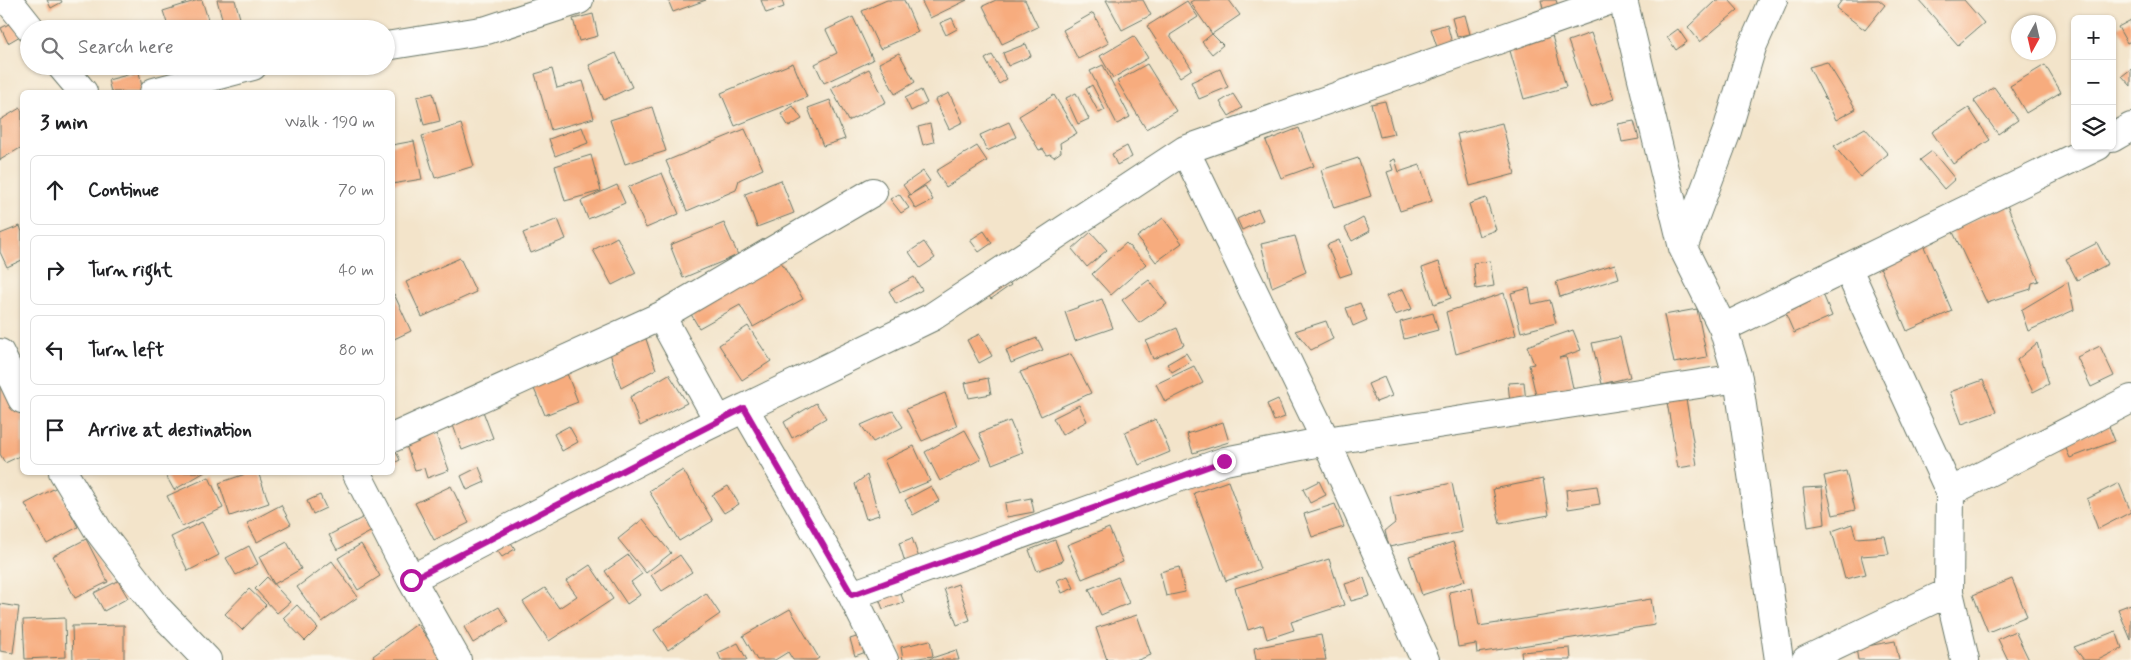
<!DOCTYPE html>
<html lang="en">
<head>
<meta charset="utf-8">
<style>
  body { margin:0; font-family:Mynerve,sans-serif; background:#f6f6f6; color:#202124 }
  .controls { position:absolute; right:15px; top:15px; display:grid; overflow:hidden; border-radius:8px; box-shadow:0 1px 4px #0004 }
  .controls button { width:45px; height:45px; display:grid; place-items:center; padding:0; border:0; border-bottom:1px solid #e0e0e0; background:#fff; color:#202124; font:25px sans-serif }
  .compass { position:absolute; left:2011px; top:15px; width:45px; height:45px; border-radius:50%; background:#fff; box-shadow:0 1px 4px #0004; rotate:188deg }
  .stop { position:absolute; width:15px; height:15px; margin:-11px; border:4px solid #b5179e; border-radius:50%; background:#fff }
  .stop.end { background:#b5179e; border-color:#fff; box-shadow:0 1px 5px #0008 }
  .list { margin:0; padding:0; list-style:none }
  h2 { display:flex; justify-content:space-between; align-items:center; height:65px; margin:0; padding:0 20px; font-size:21px }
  h2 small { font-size:16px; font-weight:400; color:#757577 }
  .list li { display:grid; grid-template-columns:32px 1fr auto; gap:15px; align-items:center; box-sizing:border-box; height:70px; margin:0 10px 10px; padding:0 10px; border:1px solid #e0e0e0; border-radius:8px }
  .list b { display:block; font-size:19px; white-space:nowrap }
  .list em { font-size:16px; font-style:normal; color:#757577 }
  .icon { flex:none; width:28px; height:28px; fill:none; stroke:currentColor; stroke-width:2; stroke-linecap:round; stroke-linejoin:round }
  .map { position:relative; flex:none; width:2131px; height:660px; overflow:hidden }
  .search { position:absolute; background:#fff; box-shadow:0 1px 4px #0004; left:20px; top:20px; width:375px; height:55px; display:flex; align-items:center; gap:12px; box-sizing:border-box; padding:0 18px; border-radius:28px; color:#757577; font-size:19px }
  .panel { position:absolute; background:#fff; box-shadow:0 1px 4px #0004; left:20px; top:90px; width:375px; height:385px; border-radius:8px }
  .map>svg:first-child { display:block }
  .building { fill:#f7ac7e }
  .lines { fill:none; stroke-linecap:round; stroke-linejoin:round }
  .minor-casing { stroke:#697768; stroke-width:30 }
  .minor { stroke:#fff; stroke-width:28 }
  .route { stroke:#b5179e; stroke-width:6 }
</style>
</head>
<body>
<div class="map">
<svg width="2131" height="660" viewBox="0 0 2131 660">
  <rect width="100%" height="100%" fill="#fbf7ec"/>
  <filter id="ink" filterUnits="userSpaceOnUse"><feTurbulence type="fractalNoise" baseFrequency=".02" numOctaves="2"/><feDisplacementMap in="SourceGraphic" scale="10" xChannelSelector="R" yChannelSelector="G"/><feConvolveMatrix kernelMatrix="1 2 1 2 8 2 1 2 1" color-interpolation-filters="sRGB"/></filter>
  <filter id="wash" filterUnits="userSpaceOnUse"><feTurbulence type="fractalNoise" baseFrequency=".0096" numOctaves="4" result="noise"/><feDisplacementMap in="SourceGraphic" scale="20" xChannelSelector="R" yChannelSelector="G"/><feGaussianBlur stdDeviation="1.12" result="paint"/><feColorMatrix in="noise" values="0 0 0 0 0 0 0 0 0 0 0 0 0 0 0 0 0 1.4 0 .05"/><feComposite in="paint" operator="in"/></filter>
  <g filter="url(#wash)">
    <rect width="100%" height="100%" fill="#f3e4ca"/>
    <g id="blocks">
      <path class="building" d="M47,0H61L62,2L51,8Z
        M198,0H202L211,29H169L163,11Z
        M217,0H235L243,29H225Z
        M668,0H706L673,12Z
        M761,0H782L784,7L766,13Z
        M887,0H904L918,32L880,49L862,11Z
        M921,0H967L930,18Z
        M996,0H1025L1038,27L1002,44L983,6Z
        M1106,0H1143L1151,15L1122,30Z
        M1194,0H1229L1240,15L1212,34L1223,45L1212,54L1202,42L1212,34L1190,2Z
        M1541,0H1556L1559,9L1544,13Z
        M1716,0H1729L1738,10L1700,42L1688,27Z
        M1842,0H1879L1885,5L1865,30L1836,8Z
        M1919,0H1964L1984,23L1958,45Z
        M1187,1L1198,17L1170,35L1192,69L1180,77L1147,26Z
        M1093,13L1109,43L1078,59L1063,30Z
        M593,14L598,36L579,41L573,19Z
        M1465,15L1470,34L1457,37L1452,18Z
        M853,17L873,60L824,83L815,64L837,53L826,30Z
        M952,18L957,29L946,35L940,23Z
        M2131,20V41L2127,43L2118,27Z
        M13,22L20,36L8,43L1,28Z
        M1447,24L1452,43L1437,47L1431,29Z
        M1678,29L1687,42L1676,50L1667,37Z
        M1551,32L1566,87L1524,99L1508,44Z
        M1591,33L1614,99L1591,107L1568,41Z
        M1134,36L1148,58L1113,78L1100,56Z
        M1026,44L1031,56L1008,66L1003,53Z
        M616,53L632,87L604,100L589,65Z
        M899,53L915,82L895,94L879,63Z
        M992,55L1007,79L999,84L985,59Z
        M1827,62L1856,109L1836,120L1809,67Z
        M793,63L807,97L735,126L721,93Z
        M1147,64L1176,111L1146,129L1117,81Z
        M1103,65L1130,117L1117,124L1090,71Z
        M2045,65L2061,92L2026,113L2010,86Z
        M552,69L557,88L583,81L594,118L551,130L535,74Z
        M869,69L886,102L848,121L831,88Z
        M1220,69L1228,87L1199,99L1191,82Z
        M2131,69V86L2122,76Z
        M139,72L143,92H111L108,80Z
        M1092,85L1105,110L1099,113L1086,89Z
        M1994,87L2018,120L1998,134L1974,101Z
        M921,90L927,103L911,111L905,98Z
        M433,93L440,121L424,125L417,97Z
        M949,93L963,122L949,129L935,100Z
        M1076,93L1089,119L1078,124L1066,98Z
        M1233,94L1242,108L1229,116L1220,102Z
        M1054,95L1077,133L1060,143L1061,152L1054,157L1050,154L1047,155L1043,149L1039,150L1019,116Z
        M830,100L845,139L823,146L808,108Z
        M1385,101L1394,134L1380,137L1371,104Z
        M793,106L802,119L789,127L781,114Z
        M652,107L666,151L625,164L610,120Z
        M20,108L22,112V147L0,160V120Z
        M1969,108L1990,140L1953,164L1932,132Z
        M1634,121L1639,139L1622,142L1618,124Z
        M1009,122L1016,137L987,151L980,135Z
        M1502,123L1515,174L1470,186L1457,134Z
        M461,124L474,166L435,178L422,136Z
        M930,124L934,142L923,145L918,127Z
        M582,127L588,143L555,156L549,139Z
        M1299,128L1314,166L1281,178L1266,141Z
        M1865,128L1888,154L1860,177L1834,146Z
        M745,129L763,169L739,180L736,190L687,211L666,161Z
        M414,141L422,179L392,184V145Z
        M977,146L987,161L946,187L936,171Z
        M1127,146L1132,157L1117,165L1112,154Z
        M1932,151L1955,179L1944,189L1920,160Z
        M591,155L601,191L565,201L555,166Z
        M1358,158L1371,196L1334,208L1321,170Z
        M1395,159L1399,172L1420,165L1432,201L1400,211L1387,172L1393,170L1390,161Z
        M923,171L930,181L910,195L903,185Z
        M662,173L679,214L646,228L628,187Z
        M781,180L794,213L757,227L745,194Z
        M617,185L625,203L588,219L581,201Z
        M925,186L933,200L916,209L908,196Z
        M899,194L909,208L901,213L890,199Z
        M1486,198L1496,230L1479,236L1469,204Z
        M2007,205L2039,281L2032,283L2031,289L1987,303L1952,230Z
        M1258,209L1263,220L1242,230L1237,219Z
        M1163,218L1182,243L1156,262L1137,237Z
        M1363,218L1370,231L1352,241L1345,228Z
        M558,219L566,239L531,253L523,233Z
        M724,223L738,255L683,278L670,245Z
        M20,226L22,232V260L7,267L0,252V234Z
        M984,231L992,243L979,252L970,240Z
        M1091,232L1107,250L1087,267L1072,249Z
        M1295,236L1306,272L1272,287L1261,244Z
        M617,237L636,273L612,285L593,250Z
        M1339,240L1352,273L1340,277L1327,245Z
        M924,242L935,258L920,268L909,252Z
        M1922,242L1952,311L1907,331L1880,267Z
        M1126,243L1146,264L1111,295L1092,274Z
        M2097,243L2108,264L2077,280L2066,259Z
        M778,257L803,299L753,327L740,305L699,328L688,309Z
        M460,258L476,292L422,317L406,282Z
        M1490,261L1494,286L1476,289L1473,263Z
        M1439,262L1451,298L1434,304L1422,268Z
        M1615,264L1619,278L1560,297L1556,282Z
        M1003,273L1011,285L991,299L983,287Z
        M914,277L922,290L896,304L889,291Z
        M1149,280L1167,304L1139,323L1122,300Z
        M2068,282L2074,310L2028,331L2021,310Z
        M1529,288L1532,304L1550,300L1556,323L1521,332L1511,293Z
        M1403,289L1412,309L1395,315L1386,296Z
        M1504,293L1516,335L1456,354L1446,312Z
        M392,294H394L411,331L392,340Z
        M1823,294L1832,316L1794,333L1784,310Z
        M1102,299L1113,328L1075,341L1065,312Z
        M1360,303L1367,320L1353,326L1346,308Z
        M1697,309L1707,357L1674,363L1664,315Z
        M1433,313L1438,330L1404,339L1400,322Z
        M1326,321L1333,339L1311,350L1295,331Z
        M748,326L771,361L742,380L719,345Z
        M1177,328L1184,345L1153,359L1146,341Z
        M1573,330L1581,350L1559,358L1566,357L1574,392L1537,400L1529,365L1534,364L1527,346Z
        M644,333L656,369L621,388L610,353Z
        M980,334L992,356L979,363L967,340Z
        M1620,337L1630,377L1602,384L1592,343Z
        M1037,338L1043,350L1011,363L1006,350Z
        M2037,343L2049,384L2033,392L2017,360Z
        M2100,346L2114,376L2091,387L2077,357Z
        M1186,353L1191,361L1172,372L1167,364Z
        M1071,354L1091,393L1041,416L1020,372Z
        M1194,366L1203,383L1165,402L1156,384Z
        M0,371L22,416V455L5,463L0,454Z
        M566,371L578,402L545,415L532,384Z
        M669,374L687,403L640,426L630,397Z
        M1384,377L1392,396L1376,402L1368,384Z
        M988,378L991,394L969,398L965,383Z
        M1983,380L1996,412L1962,424L1950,392Z
        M1524,382L1526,402L1510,403L1508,383Z
        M945,393L957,426L922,441L906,409Z
        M1685,393L1697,465L1678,468L1666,396Z
        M1278,399L1285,417L1274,421L1267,404Z
        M816,403L826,418L792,438L784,422Z
        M1079,405L1087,421L1062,435L1053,418Z
        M481,406L493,438L462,450L450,417Z
        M893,411L903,427L873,442L861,425Z
        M1156,419L1170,452L1139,465L1125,432Z
        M1010,421L1023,452L992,464L979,433Z
        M1223,422L1229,442L1193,453L1187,434Z
        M569,426L578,442L562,451L554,434Z
        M2109,426L2115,441L2070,458L2064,444Z
        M434,429L449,470L427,478L424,468L415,470L404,440Z
        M965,430L981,459L940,481L925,452Z
        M392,444L400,460L392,464Z
        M914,446L930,481L899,494L884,460Z
        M479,467L485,482L467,490L461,476Z
        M683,470L713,521L679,541L649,491Z
        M1846,471L1855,510L1833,515L1824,476Z
        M164,472H205L174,490Z
        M251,472H258L269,503L230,516L219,483Z
        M867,475L879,515L866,519L855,484Z
        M209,477L223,508L182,527L167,496Z
        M1543,479L1549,515L1500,524L1493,489Z
        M1228,481L1260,569L1226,581L1194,493Z
        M1319,481L1326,495L1310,503L1303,489Z
        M1452,483L1462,532L1389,547L1385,531L1395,523L1390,496Z
        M2119,483L2131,512L2098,529L2087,499Z
        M451,486L469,523L434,540L415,503Z
        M728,486L739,504L724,513L712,495Z
        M931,486L939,501L913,515L905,500Z
        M1597,486L1600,504L1568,509L1566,490Z
        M57,487L78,527L47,544L25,504Z
        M1822,487L1825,524L1808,527L1803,488Z
        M320,495L326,508L313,514L307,501Z
        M1031,498L1034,512L1007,517L1005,503Z
        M1335,504L1344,527L1312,537L1304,514Z
        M281,505L291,524L257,542L247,523Z
        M364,517L372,531L337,550L329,535Z
        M643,519L671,553L646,573L618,539Z
        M202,522L219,555L188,571L171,537Z
        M1852,524L1856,538L1885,536L1889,554L1861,556L1866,574L1845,579L1832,531Z
        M1109,528L1123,562L1082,579L1067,545Z
        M507,536L515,549L502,557L493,545Z
        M912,538L919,558L905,562L899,543Z
        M86,539L108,582L75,598L53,556Z
        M1055,540L1063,561L1037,571L1029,550Z
        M287,542L301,569L274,584L259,557Z
        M1453,542L1465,581L1422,595L1409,556Z
        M361,544L380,576L358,590L338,558Z
        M249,546L258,564L236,575L226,558Z
        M628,555L642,574L631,582L640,595L627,604L605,571Z
        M680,555L692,572L662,591L651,575Z
        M1329,559L1344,605L1291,622L1294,630L1267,639L1263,625L1248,630L1235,588Z
        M332,561L358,597L322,622L297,587Z
        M590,565L613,599L549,641L523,602L545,588L559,608L577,596L566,581Z
        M1179,567L1185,592L1166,596L1160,572Z
        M1068,576L1074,588L1062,593L1057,580Z
        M267,577L290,602L277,613L255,589Z
        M1118,577L1129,603L1101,615L1089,589Z
        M1364,578L1370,596L1351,601L1345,584Z
        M2012,579L2027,616L1988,632L1973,595Z
        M118,581L128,598L104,611L94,593Z
        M958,584L970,620L957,625L944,589Z
        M898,587L904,602L883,609L877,594Z
        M1472,587L1479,626L1651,599L1655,625L1477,653L1476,644L1458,647L1449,592Z
        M249,589L266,605L242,630L225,614Z
        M706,593L720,614L668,650L654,630Z
        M0,604L19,607L13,653L0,651Z
        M2131,604V640L2118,609Z
        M297,605L318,628L305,641L283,618Z
        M499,607L508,622L473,643L464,627Z
        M790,609L819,658L816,660H793L788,652L775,660H757L743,636Z
        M1137,615L1151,655L1138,660H1107L1096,628Z
        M65,618L66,657L25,659L23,620Z
        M417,624L444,660H375L373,656Z
        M124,625V660H73L72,626Z
        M2015,631L2029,660H2008L1998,639Z
        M2116,631L2122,648L2098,660H2084L2074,647Z
        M869,633L874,649L855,656L850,639Z
        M1321,635L1326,660H1256L1254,648Z
        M930,640L933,656L903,660L901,647Z
        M1895,641L1899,660H1858L1856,648Z
        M738,643L747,660H721L718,653Z
        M1570,648L1571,660H1522L1521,652Z
        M956,650L959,660H926Z"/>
    </g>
  </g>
  <g filter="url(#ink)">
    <use href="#blocks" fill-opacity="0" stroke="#697768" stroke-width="1"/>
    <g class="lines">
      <g class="minor-casing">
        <path id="minor" d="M8,0L31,29
          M1623,0L1683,248L1723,328L1738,378L1779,660
          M386,46L487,30L579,0
          M61,66L83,92
          M154,92L253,66
          M2112,138L2131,127
          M1185,150L1326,441L1425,660
          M1683,248L1727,131L1752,47L1773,0
          M1848,269L1950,492L1949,592L1965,660
          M661,316L873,192
          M1723,328L2098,146
          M0,353L22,399
          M744,408L852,595
          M392,438L661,316L718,420
          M63,472L98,530L159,610L207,660
          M356,472L411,579L457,660
          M1950,492L2131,399
          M411,579L693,433L932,317L1185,150L1611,0
          M884,660L852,595L1225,461L1326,441L1738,378
          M1806,660L1949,592"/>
      </g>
      <use href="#minor" class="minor"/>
    </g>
  </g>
  <g class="lines" filter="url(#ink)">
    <path class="route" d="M411,580L744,408L852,595L1224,461"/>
  </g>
</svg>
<div class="controls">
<button>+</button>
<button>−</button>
<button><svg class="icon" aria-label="layers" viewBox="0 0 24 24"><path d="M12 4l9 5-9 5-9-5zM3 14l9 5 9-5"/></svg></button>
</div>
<svg class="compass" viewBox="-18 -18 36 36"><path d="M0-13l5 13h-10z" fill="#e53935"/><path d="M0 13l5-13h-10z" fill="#757577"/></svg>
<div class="stop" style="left:411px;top:580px"></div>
<div class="stop end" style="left:1224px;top:461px"></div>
<div class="search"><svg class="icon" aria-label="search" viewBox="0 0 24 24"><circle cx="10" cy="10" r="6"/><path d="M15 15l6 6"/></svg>Search here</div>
<section class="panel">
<h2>3 min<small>Walk · 190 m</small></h2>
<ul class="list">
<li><svg class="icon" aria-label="ahead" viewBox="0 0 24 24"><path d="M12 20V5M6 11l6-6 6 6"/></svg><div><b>Continue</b></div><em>70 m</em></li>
<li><svg class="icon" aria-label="right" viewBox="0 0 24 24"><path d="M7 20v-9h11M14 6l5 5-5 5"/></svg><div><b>Turn right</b></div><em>40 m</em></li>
<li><svg class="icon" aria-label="left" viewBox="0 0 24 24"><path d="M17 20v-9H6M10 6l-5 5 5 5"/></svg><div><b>Turn left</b></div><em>80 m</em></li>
<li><svg class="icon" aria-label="arrive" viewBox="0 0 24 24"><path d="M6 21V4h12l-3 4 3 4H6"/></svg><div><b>Arrive at destination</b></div></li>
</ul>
</section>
</div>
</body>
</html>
